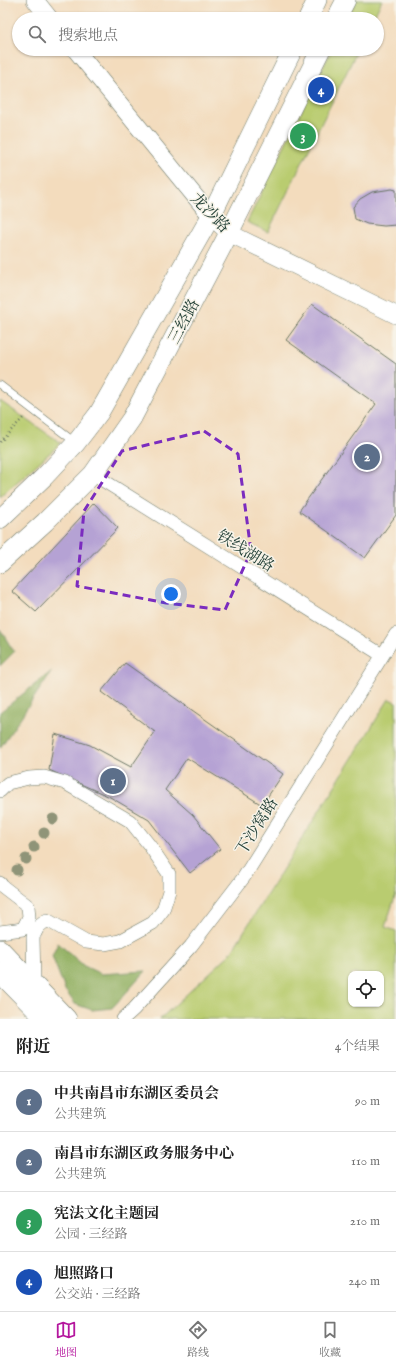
<!DOCTYPE html>
<html lang="zh">
<head>
<meta charset="utf-8">
<style>
  body { margin:0; font-family:"IM FELL English","Noto Serif SC",serif; background:#f6f6f6; color:#222 }
  .controls { position:absolute; right:12px; bottom:12px; display:grid; overflow:hidden; border-radius:8px; box-shadow:0 1px 3px #0004 }
  .controls button { width:36px; height:36px; display:grid; place-items:center; padding:0; border:0; border-bottom:1px solid #e0e0e0; background:#fff; color:#222; font:20px sans-serif }
  .you { position:absolute; left:171px; top:594px; width:14px; height:14px; margin:-10px; border:3px solid #fff; border-radius:50%; background:#1a73e8; box-shadow:0 0 0 6px #1a73e833 }
  .badge { display:grid; place-items:center; width:26px; height:26px; border-radius:50%; background:#b5179e; color:#fff; font-size:13px; font-weight:700 }
  .pin { position:absolute; translate:-50% -50%; border:2px solid #fff; box-shadow:0 1px 4px #0006 }
  .list { margin:0; padding:0; list-style:none }
  h2 { display:flex; justify-content:space-between; align-items:center; height:52px; margin:0; padding:0 16px; font-size:17px }
  h2 small { font-size:13px; font-weight:400; color:#767676 }
  .list li { display:grid; grid-template-columns:26px 1fr auto; gap:12px; align-items:center; box-sizing:border-box; height:60px; padding:0 16px; border-top:1px solid #e0e0e0 }
  .list b { display:block; font-size:15px; white-space:nowrap }
  .list p { margin:0; font-size:13px; white-space:nowrap; color:#767676 }
  .list em { font-size:13px; font-style:normal; color:#767676 }
  .icon { flex:none; width:22px; height:22px; fill:none; stroke:currentColor; stroke-width:2; stroke-linecap:round; stroke-linejoin:round }
  .map { position:relative; flex:none; width:396px; height:1019px; overflow:hidden }
  .search { position:absolute; background:#fff; box-shadow:0 1px 3px #0004; left:12px; right:12px; top:12px; height:44px; display:flex; align-items:center; gap:10px; box-sizing:border-box; padding:0 14px; border-radius:22px; color:#767676; font-size:15px }
  .sheet { height:292px; background:#fff }
  nav { display:flex; justify-content:space-around; align-items:center; box-sizing:border-box; height:56px; border-top:1px solid #e0e0e0; background:#fff; font-size:11px; color:#767676 }
  nav a { display:grid; justify-items:center; gap:2px }
  nav .on { color:#b5179e }
  .map>svg:first-child { display:block }
  .green { fill:#b9cc6f; stroke:#6c8452; fill-rule:evenodd }
  .forest { fill:#92b062; stroke:#58764b }
  .building { fill:#b5a2d4 }
  .lines { fill:none; stroke-linecap:round; stroke-linejoin:round }
  .service-casing { stroke:#697564; stroke-width:8 }
  .minor-casing { stroke:#697564; stroke-width:14 }
  .tertiary-casing { stroke:#697564; stroke-width:18 }
  .secondary-casing { stroke:#697564; stroke-width:20 }
  .path { stroke:#697564; stroke-width:2.5; stroke-dasharray:1 3; stroke-linecap:butt }
  .service { stroke:#fff; stroke-width:7 }
  .minor { stroke:#fff; stroke-width:13 }
  .tertiary { stroke:#fff; stroke-width:17 }
  .secondary { stroke:#fff; stroke-width:19 }
  .tree { fill:#8f9478 }
  .marked { fill:none; stroke:#7b2cbf; stroke-width:3; stroke-dasharray:8 5; stroke-linejoin:round }
  .labels { text-anchor:middle; stroke-width:3; stroke-linejoin:round; paint-order:stroke }
  .street-label { font-size:16px; fill:#1f3d34; stroke:#f7f3e8 }
</style>
</head>
<body>
<div class="map">
<svg width="396" height="1019" viewBox="0 0 396 1019">
  <rect width="100%" height="100%" fill="#f7f3e8"/>
  <filter id="ink" filterUnits="userSpaceOnUse"><feTurbulence type="fractalNoise" baseFrequency=".025" numOctaves="2"/><feDisplacementMap in="SourceGraphic" scale="8" xChannelSelector="R" yChannelSelector="G"/><feConvolveMatrix kernelMatrix="1 2 1 2 8 2 1 2 1" color-interpolation-filters="sRGB"/></filter>
  <filter id="wash" filterUnits="userSpaceOnUse"><feTurbulence type="fractalNoise" baseFrequency=".012" numOctaves="4" result="noise"/><feDisplacementMap in="SourceGraphic" scale="16" xChannelSelector="R" yChannelSelector="G"/><feGaussianBlur stdDeviation="0.9" result="paint"/><feColorMatrix in="noise" values="0 0 0 0 0 0 0 0 0 0 0 0 0 0 0 0 0 1.4 0 .05"/><feComposite in="paint" operator="in"/></filter>
  <g filter="url(#wash)">
    <rect width="100%" height="100%" fill="#f3dcbd"/>
    <path class="green" d="M356,0H382L373,19H347Z
      M332,49H358L268,232L247,222Z
      M0,401L61,443L0,497Z
      M389,699L396,702V894L385,927L396,931V1019H160L230,954ZM351,974H381V1004H351Z"/>
    <path class="forest" d="M0,629L14,652L0,666Z
      M52,671L0,748V712Z
      M58,943L84,966L101,974L146,971L112,1008L92,1010L75,1004L65,990L52,956Z"/>
    <g id="blocks">
      <path class="building" d="M392,189L396,190V225L384,226L367,224L355,219L353,207L360,199L372,192Z
        M312,304L396,364V515L365,558L299,511L376,404L286,340Z
        M94,503L118,528L36,612L12,591Z
        M125,663L283,774L262,805L187,758L165,790L193,815L220,849L190,873L149,820L110,797L49,770L55,734L90,745L131,767L155,732L101,692Z"/>
    </g>
  </g>
  <g filter="url(#ink)">
    <use href="#blocks" fill-opacity="0" stroke="#697564" stroke-width="1"/>
    <g class="lines">
      <g class="service-casing">
        <path id="service" d="M0,385L76,443"/>
      </g>
      <g class="minor-casing">
        <path id="minor" d="M93,474L382,655
          M0,791L8,783L29,778L44,777L65,783L130,821L150,846L169,874V891L163,910L153,923L120,941L104,944L86,942L47,920L38,927L33,937L34,984
          M0,883L2,886L28,906L29,917L23,929L0,932
          M123,1019L134,1009L191,946L244,877L396,634"/>
      </g>
      <g class="tertiary-casing">
        <path id="tertiary" d="M35,0L50,19
          M75,49L211,216L229,233L396,315"/>
      </g>
      <g class="secondary-casing">
        <path id="secondary" d="M308,19L317,0
          M336,19L346,0
          M0,519L44,477L76,443L99,413L211,216L293,49
          M0,563L45,522L93,474L132,418L229,233L321,49
          M0,949L67,1019
          M0,973L45,1019"/>
      </g>
      <path class="path" d="M0,442L24,417"/>
      <use href="#service" class="service"/>
      <use href="#minor" class="minor"/>
      <use href="#tertiary" class="tertiary"/>
      <use href="#secondary" class="secondary"/>
    </g>
    <g class="tree">
      <circle cx="53" cy="819" r="5.5"/>
      <circle cx="44" cy="833" r="5.5"/>
      <circle cx="34" cy="847" r="5.5"/>
      <circle cx="26" cy="859" r="5.5"/>
      <circle cx="17" cy="870" r="5.5"/>
    </g>
  </g>
  <path class="marked" d="M204,431L238,454L251,551L225,610L166,603L77,586L84,511L122,451Z"/>
  <g class="labels">
    <g class="street-label">
      <text transform="translate(211 212) rotate(46)" y="6">龙沙路</text>
      <text transform="translate(183 321) rotate(-62)" y="6">三经路</text>
      <text transform="translate(246 550) rotate(32)" y="6">铁线湖路</text>
      <text transform="translate(256 826) rotate(-58)" y="6">下沙窝路</text>
    </g>
  </g>
</svg>
<div class="controls">
<button><svg class="icon" aria-label="locate" viewBox="0 0 24 24"><circle cx="12" cy="12" r="6"/><path d="M12 2v4M12 18v4M2 12h4M18 12h4"/></svg></button>
</div>
<div class="you"></div>
<div class="pin badge" style="left:113px;top:781px;background:#5c6f8a">1</div>
<div class="pin badge" style="left:367px;top:457px;background:#5c6f8a">2</div>
<div class="pin badge" style="left:303px;top:136px;background:#2e9e5b">3</div>
<div class="pin badge" style="left:321px;top:90px;background:#1a4fb4">4</div>
<div class="search"><svg class="icon" aria-label="search" viewBox="0 0 24 24"><circle cx="10" cy="10" r="6"/><path d="M15 15l6 6"/></svg>搜索地点</div>
</div>
<section class="sheet">
<h2>附近<small>4个结果</small></h2>
<ul class="list">
<li><span class="badge" style="background:#5c6f8a">1</span><div><b>中共南昌市东湖区委员会</b><p>公共建筑</p></div><em>90 m</em></li>
<li><span class="badge" style="background:#5c6f8a">2</span><div><b>南昌市东湖区政务服务中心</b><p>公共建筑</p></div><em>110 m</em></li>
<li><span class="badge" style="background:#2e9e5b">3</span><div><b>宪法文化主题园</b><p>公园 · 三经路</p></div><em>210 m</em></li>
<li><span class="badge" style="background:#1a4fb4">4</span><div><b>旭照路口</b><p>公交站 · 三经路</p></div><em>240 m</em></li>
</ul>
</section>
<nav>
<a class="on"><svg class="icon" aria-label="map" viewBox="0 0 24 24"><path d="M3 6l6-2 6 2 6-2v14l-6 2-6-2-6 2zM9 4v14M15 6v14"/></svg>地图</a>
<a><svg class="icon" aria-label="directions" viewBox="0 0 24 24"><path d="M12 3l9 9-9 9-9-9zM9 14v-3h6M13 9l2 2-2 2"/></svg>路线</a>
<a><svg class="icon" aria-label="saved" viewBox="0 0 24 24"><path d="M7 4h10v16l-5-4-5 4z"/></svg>收藏</a>
</nav>
</body>
</html>
